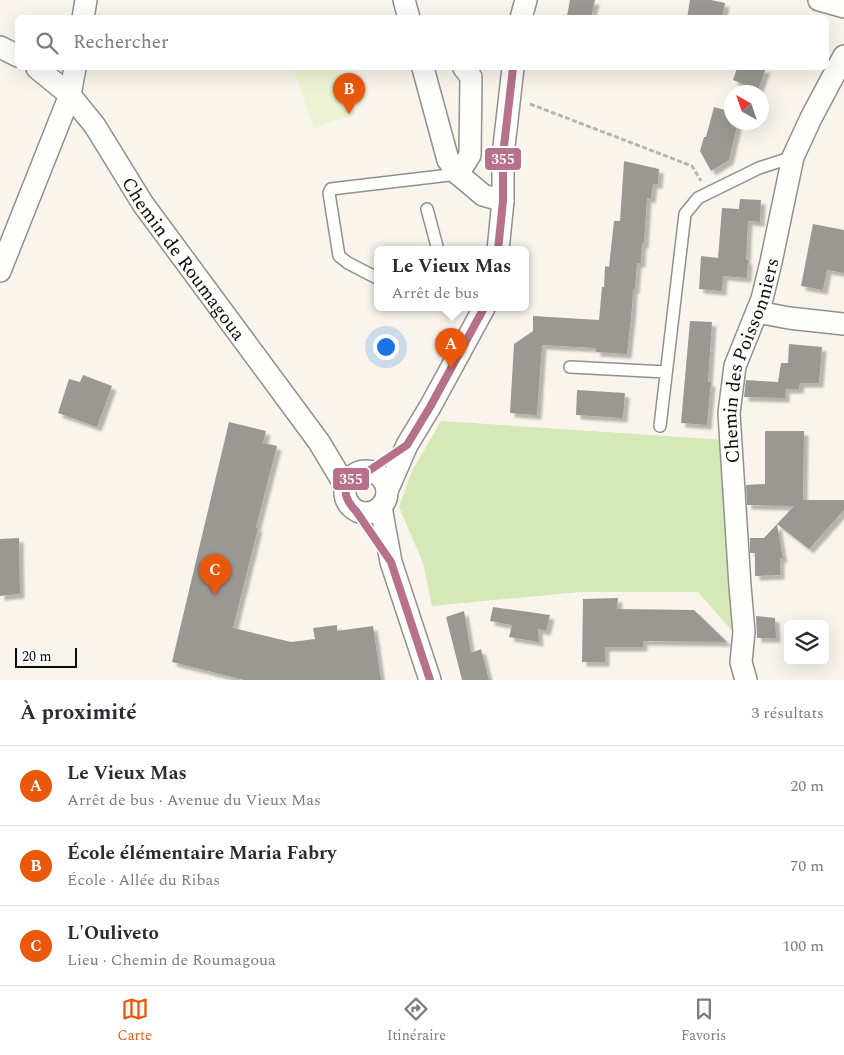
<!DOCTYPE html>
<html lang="fr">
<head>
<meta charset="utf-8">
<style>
  body { margin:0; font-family:Spectral,serif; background:#f7f7f7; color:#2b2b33 }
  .controls { position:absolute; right:15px; bottom:15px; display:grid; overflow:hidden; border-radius:8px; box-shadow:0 5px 20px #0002 }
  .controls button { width:45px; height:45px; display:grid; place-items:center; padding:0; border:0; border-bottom:1px solid #e1e1e2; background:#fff; color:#2b2b33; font:25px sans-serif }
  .compass { position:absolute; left:724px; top:85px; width:45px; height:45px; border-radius:50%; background:#fff; box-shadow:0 5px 20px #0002; rotate:320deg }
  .scale { position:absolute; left:15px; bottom:12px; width:62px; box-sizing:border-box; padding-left:5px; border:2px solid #0a0a0a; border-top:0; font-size:14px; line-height:18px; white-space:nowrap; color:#0a0a0a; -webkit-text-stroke:4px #fff; paint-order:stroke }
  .you { position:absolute; left:385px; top:346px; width:18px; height:18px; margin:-12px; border:4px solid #fff; border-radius:50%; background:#1a73e8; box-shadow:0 0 0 8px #1a73e833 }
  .badge { display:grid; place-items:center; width:32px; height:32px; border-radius:50%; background:#ea580c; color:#fff; font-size:16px; font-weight:700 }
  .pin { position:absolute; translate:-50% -41px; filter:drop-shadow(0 1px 2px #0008) }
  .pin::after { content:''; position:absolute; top:26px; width:18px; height:15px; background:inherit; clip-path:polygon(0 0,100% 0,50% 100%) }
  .popup { position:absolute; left:374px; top:246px; width:155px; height:65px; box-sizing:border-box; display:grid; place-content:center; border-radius:8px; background:#fff; filter:drop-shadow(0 1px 4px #0005); font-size:16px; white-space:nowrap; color:#7c7c81 }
  .popup b { font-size:19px; color:#2b2b33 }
  .popup::after { content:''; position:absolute; left:50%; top:100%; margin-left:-10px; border:10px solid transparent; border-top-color:#fff }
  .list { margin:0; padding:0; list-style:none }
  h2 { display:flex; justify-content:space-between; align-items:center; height:65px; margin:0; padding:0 20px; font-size:21px }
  h2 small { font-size:16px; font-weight:400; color:#7c7c81 }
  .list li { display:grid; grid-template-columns:32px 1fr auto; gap:15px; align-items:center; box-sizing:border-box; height:80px; padding:0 20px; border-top:1px solid #e1e1e2 }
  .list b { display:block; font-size:19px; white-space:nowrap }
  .list p { margin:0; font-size:16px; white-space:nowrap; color:#7c7c81 }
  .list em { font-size:16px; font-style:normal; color:#7c7c81 }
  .icon { flex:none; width:28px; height:28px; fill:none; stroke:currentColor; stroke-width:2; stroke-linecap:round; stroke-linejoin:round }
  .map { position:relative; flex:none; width:844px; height:680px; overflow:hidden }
  .search { position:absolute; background:#fff; box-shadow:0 5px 20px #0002; left:15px; right:15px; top:15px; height:55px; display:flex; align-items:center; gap:12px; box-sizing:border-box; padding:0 18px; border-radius:8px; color:#7c7c81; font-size:19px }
  .sheet { height:305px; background:#fff }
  nav { display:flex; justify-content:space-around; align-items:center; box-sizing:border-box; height:70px; border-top:1px solid #e1e1e2; background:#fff; font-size:14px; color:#7c7c81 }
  nav a { display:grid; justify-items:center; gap:2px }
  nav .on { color:#ea580c }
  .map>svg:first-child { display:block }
  .forest { fill:#d5e8b7 }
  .pitch { fill:#eef3d4 }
  .building { fill:#9b9893; filter:url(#shadow) }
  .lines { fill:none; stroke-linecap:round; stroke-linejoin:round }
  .service-casing { stroke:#92908c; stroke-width:14 }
  .minor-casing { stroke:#92908c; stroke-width:24 }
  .path { stroke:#b7b6b5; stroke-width:3; stroke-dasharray:5 2.5; stroke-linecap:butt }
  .service { stroke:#fefefc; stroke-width:11 }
  .minor { stroke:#fefefc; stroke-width:21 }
  .bus-1-casing { stroke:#fff; stroke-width:11 }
  .bus-1 { stroke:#b7718a; stroke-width:8 }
  .labels { text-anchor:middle; stroke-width:5; stroke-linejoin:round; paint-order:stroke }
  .street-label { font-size:19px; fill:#0a0a0a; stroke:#fff }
  .line-badge { stroke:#fff; stroke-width:2 }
  .badge-label { font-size:14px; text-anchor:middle; font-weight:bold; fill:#fff }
</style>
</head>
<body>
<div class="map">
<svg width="844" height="680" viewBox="0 0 844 680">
  <defs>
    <filter id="shadow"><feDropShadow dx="4.5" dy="4.5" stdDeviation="1" flood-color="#0004"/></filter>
  </defs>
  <rect width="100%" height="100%" fill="#f9f5ec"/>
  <path class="forest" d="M441,421L726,440L735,634L698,592H580L432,606L423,563L399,507L412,471Z"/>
  <path class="pitch" d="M293,68H339L355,114L314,128Z"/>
  <path class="building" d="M570,0H595L591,18L567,16Z
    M690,0H711L725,3L722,18H687Z
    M737,68H766L758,90L733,80Z
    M714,107L732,112V122H738L729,160L711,171L700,151L704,137H706Z
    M624,161L659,169L658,184H653L651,199L647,198L644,244L642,243L641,263H637L635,289H633L632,308L627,354L596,352V348L542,345L537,415L510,413L514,344L533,331V316L599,320L602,287H604L605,266L609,267L614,221H620Z
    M740,199L761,200L760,222L748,221L746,260H748L747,278L723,276L722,291L699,289L701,256L718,258L722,208L739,209Z
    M813,224L844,230V273L827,270L823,290L801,286Z
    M690,321L712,322L708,382H711L707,425L681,423Z
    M789,344L822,347L819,383H800L799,389H785V398L744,397L746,380L778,382L781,363H788Z
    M83,375L112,386L97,427L58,413L69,379L80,382Z
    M577,390L625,393L623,418L576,415Z
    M229,422L266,431L263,443L277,446L256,527L258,528L233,628L291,642L315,639L313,628L337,625V631L373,626L381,680H244L172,662Z
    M765,431H804L803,500H844V510L809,549L777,524L794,506L747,505L746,485L765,484Z
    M777,524L783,559L780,558V575L755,576V553H750V538H764Z
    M19,538L20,594L0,596V539Z
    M618,598L617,609L694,610L727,642L643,641V647H605V662H582L583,599Z
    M493,607L550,615L546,631L538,629L539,642L509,637L512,625L490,621Z
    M464,611L471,653L481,649L489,680H462L446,617Z
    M756,616L775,618L776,638H757Z"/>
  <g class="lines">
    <g class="service-casing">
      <path id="service" d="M427,209L438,250
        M377,278L348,263L339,256L329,193L331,189L458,174
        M570,367L666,372
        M660,426L685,214L698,198L759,168L793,157"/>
    </g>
    <g class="minor-casing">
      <g id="minor">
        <path d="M404,0L409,18"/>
        <path d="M819,0L844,7"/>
        <path d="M83,18L86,0"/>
        <path d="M521,18L526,0"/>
        <path d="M0,47L18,56"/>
        <path id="s1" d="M37,68L70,95L95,126L143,204L319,442L346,487"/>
        <path d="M423,68L448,160L458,174L483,195L503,201"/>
        <path d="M458,174L470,155L471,77L464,68"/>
        <path d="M498,250L503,201V155L513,68"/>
        <path d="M0,271L70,95L75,68"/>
        <path d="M757,312L789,318L844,324"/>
        <circle cx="366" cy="492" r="21"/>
        <path d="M387,491L407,445L430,407L484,308"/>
        <path d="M381,507L391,562L430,680"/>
        <path id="s2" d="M746,680L741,662L744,632L740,586L729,413L735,366L762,299L771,262L793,157L811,118L844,56"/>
      </g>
    </g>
    <path class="path" d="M530,104L692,166L701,181"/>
    <use href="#service" class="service"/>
    <use href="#minor" class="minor"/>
    <g class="bus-1-casing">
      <path id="bus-1" d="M498,250L503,201V155L513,68
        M430,680L391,562L356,511C339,494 343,477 367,472L407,445L430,407L484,308"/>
    </g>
    <use href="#bus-1" class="bus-1"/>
  </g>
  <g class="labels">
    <g class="street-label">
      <text dy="7" stroke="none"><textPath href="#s1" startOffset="242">Chemin de Roumagoua</textPath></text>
      <text dy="7" stroke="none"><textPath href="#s2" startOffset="324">Chemin des Poissonniers</textPath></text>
    </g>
  </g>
  <g class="line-badge">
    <rect x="484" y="147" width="38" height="24" rx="5" fill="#b7718a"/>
    <rect x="332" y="467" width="38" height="24" rx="5" fill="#b7718a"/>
  </g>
  <g class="badge-label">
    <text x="503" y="164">355</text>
    <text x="351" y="484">355</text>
  </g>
</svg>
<div class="controls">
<button><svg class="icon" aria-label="layers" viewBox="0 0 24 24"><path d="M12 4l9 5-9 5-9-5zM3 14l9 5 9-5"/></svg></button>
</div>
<svg class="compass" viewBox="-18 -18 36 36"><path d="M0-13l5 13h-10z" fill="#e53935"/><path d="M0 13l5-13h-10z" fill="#7c7c81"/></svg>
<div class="scale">20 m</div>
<div class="you"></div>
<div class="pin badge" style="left:451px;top:369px">A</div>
<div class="popup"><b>Le Vieux Mas</b>Arrêt de bus</div>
<div class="pin badge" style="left:349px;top:114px">B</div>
<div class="pin badge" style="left:215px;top:595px">C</div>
<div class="search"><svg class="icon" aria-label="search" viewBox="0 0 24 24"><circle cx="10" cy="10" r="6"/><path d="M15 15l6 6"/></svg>Rechercher</div>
</div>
<section class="sheet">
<h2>À proximité<small>3 résultats</small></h2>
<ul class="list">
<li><span class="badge">A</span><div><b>Le Vieux Mas</b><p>Arrêt de bus · Avenue du Vieux Mas</p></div><em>20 m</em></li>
<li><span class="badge">B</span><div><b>École élémentaire Maria Fabry</b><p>École · Allée du Ribas</p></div><em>70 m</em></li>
<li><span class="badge">C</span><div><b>L'Ouliveto</b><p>Lieu · Chemin de Roumagoua</p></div><em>100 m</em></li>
</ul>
</section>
<nav>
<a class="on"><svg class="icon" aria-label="map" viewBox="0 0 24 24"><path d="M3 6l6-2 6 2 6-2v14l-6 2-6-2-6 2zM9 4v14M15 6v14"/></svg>Carte</a>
<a><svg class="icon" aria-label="directions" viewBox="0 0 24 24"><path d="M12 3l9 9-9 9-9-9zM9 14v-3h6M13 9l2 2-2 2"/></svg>Itinéraire</a>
<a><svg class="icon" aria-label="saved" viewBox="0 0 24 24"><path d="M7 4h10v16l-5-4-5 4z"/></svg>Favoris</a>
</nav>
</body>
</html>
